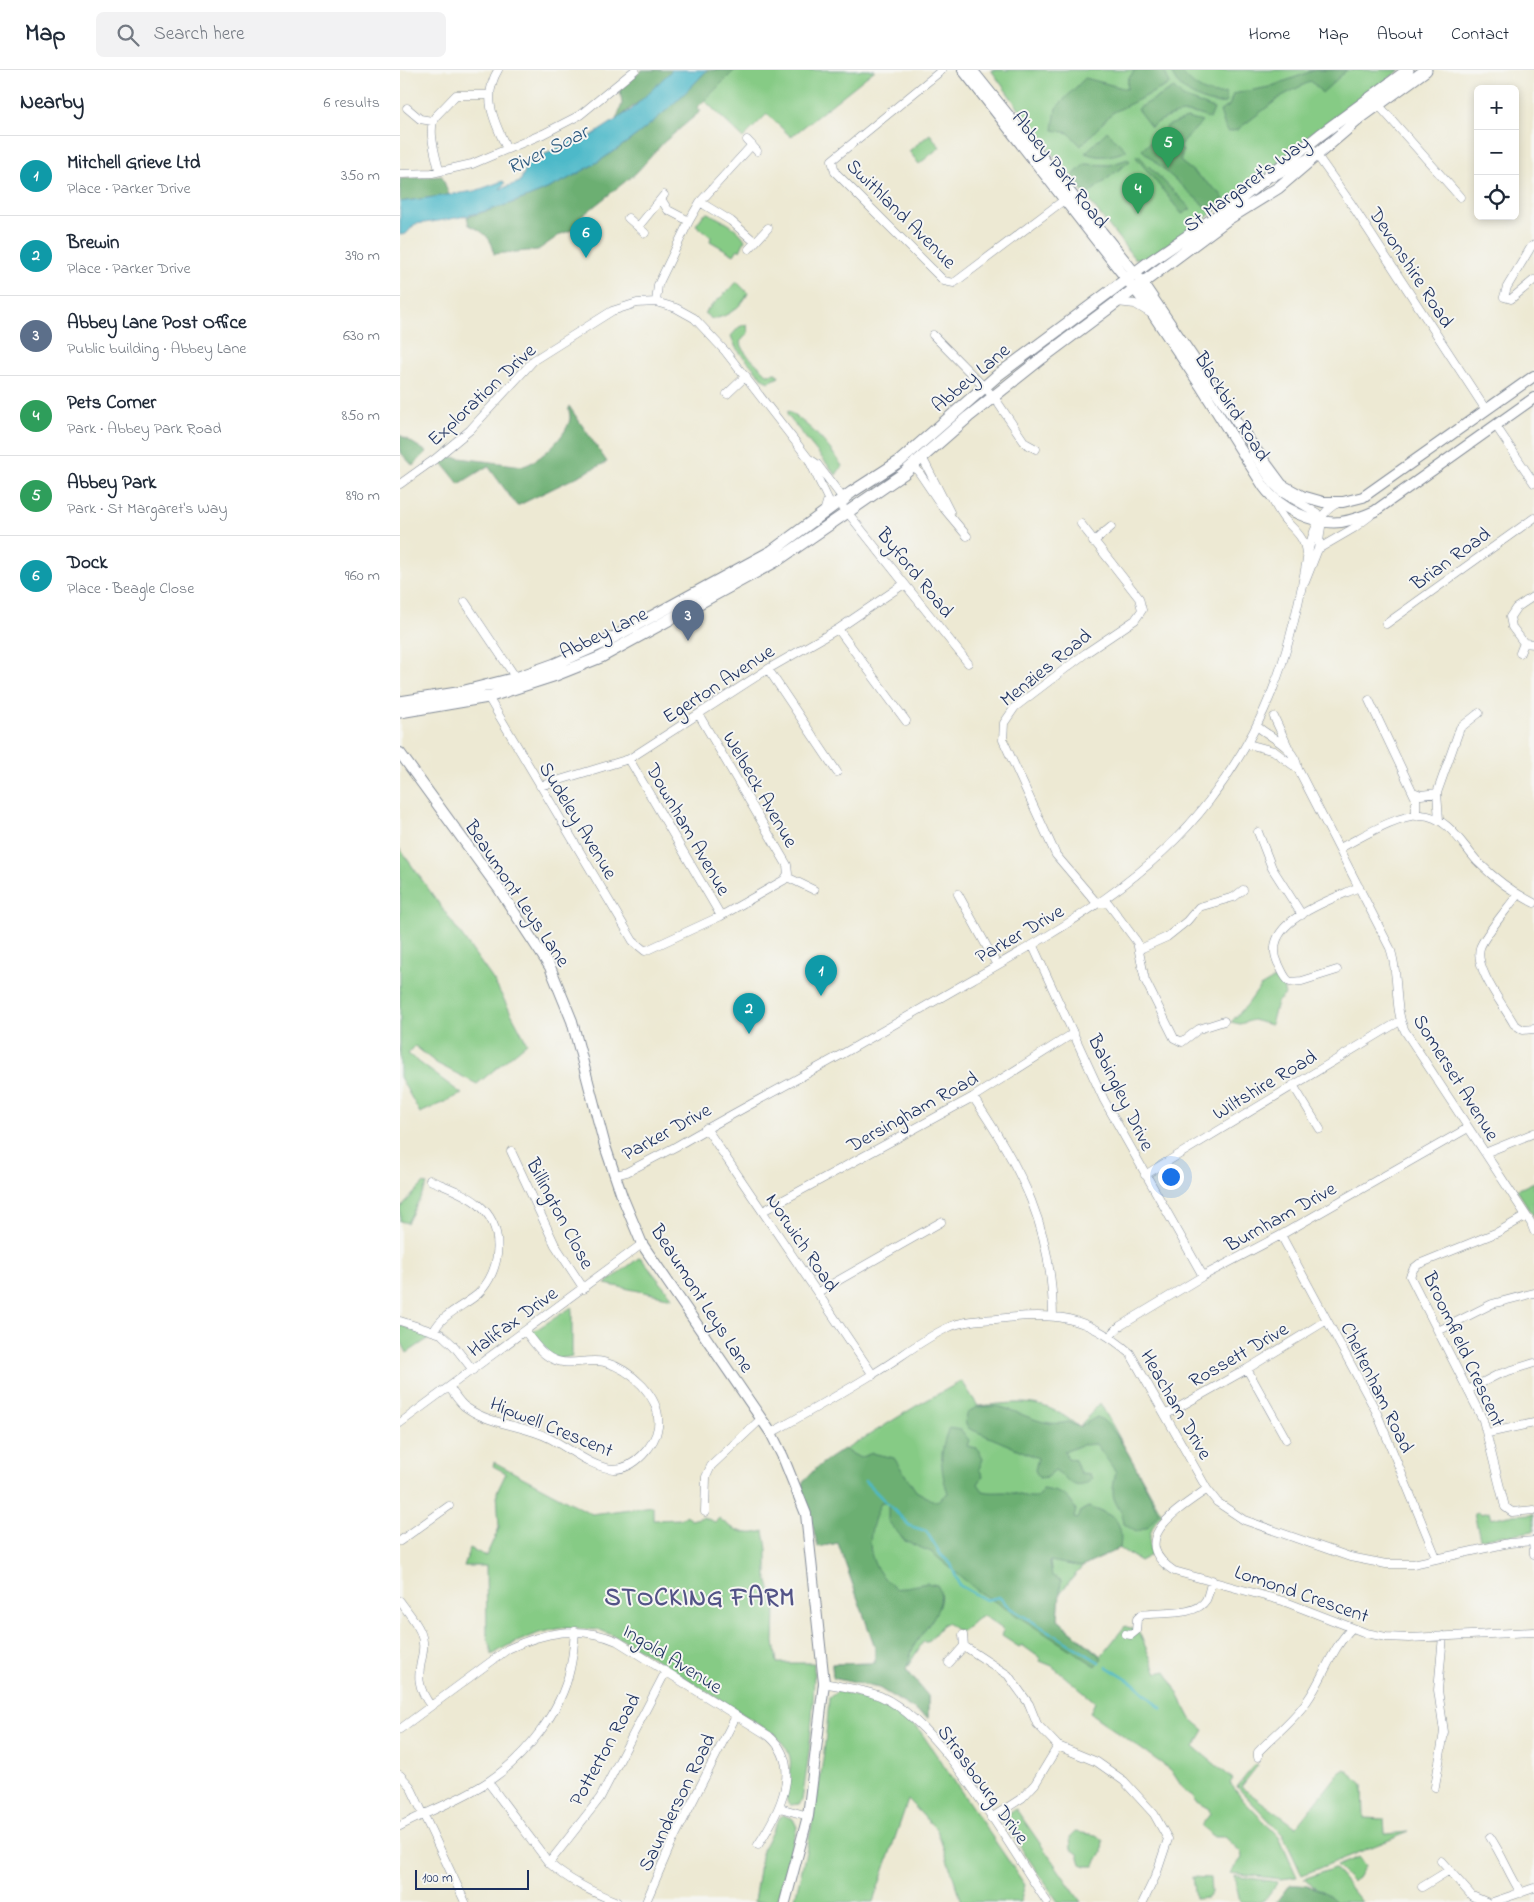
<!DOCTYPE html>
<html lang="en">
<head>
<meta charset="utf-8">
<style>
  body { margin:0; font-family:"Indie Flower",sans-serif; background:#f2f2f3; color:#1f2937 }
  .controls { position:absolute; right:15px; top:15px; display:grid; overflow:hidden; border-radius:8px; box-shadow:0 2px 8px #0003 }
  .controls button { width:45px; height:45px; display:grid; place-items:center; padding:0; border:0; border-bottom:1px solid #e0e1e3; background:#fff; color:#1f2937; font:25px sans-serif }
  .scale { position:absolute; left:15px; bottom:12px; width:114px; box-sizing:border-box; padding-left:5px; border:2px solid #1b2f5e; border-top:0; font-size:14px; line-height:18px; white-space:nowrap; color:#1b2f5e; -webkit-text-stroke:4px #f6f6f2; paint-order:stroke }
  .you { position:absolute; left:770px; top:1106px; width:18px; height:18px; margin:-12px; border:4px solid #fff; border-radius:50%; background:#1a73e8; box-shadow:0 0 0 8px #1a73e833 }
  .badge { display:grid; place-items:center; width:32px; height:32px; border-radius:50%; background:#0b8043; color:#fff; font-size:16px; font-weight:700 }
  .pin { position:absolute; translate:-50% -41px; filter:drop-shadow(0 1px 2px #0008) }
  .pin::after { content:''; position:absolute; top:26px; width:18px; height:15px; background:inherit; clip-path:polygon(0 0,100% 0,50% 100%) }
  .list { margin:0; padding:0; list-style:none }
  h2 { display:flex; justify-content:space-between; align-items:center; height:65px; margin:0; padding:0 20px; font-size:21px }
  h2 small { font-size:16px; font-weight:400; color:#747a83 }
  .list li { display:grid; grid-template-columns:32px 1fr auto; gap:15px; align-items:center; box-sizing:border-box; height:80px; padding:0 20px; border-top:1px solid #e0e1e3 }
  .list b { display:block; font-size:19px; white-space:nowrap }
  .list p { margin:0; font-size:16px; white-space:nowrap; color:#747a83 }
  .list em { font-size:16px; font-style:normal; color:#747a83 }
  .icon { flex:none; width:28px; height:28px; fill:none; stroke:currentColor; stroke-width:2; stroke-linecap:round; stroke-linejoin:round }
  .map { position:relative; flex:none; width:1134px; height:1832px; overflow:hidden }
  header { display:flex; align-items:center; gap:30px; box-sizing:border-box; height:70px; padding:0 25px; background:#fff; border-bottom:1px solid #e0e1e3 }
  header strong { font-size:24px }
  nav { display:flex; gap:28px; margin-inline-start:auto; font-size:18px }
  .search { width:350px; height:45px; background:#f2f2f3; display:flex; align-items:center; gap:12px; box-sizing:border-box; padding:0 18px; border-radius:8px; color:#747a83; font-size:19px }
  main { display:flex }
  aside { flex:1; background:#fff }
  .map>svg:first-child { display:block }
  .green { fill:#86cb85; stroke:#507d72 }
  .forest { fill:#6caf72; stroke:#446f68 }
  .water { fill:#4db9c9; stroke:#347494 }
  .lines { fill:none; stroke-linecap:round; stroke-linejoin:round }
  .stream { stroke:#4db9c9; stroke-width:2.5 }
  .street-casing { stroke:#848c98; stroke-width:9 }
  .secondary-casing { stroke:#848c98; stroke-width:12 }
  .primary-casing { stroke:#848c98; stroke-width:13 }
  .street { stroke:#fff; stroke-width:8 }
  .secondary { stroke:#fff; stroke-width:10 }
  .primary { stroke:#fff; stroke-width:11 }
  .labels { text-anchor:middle; stroke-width:4; stroke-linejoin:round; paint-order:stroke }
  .street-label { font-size:20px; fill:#1b2f5e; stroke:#f6f6f2 }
  .water-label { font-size:21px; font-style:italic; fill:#2a587e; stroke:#f6f6f2 }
  .district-label { font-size:25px; font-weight:bold; letter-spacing:1px; fill:#525387; stroke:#f6f6f2 }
</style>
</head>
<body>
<header>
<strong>Map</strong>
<div class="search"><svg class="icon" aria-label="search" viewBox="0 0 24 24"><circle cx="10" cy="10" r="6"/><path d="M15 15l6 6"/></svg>Search here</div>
<nav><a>Home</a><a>Map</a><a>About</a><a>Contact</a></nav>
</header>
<main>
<aside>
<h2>Nearby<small>6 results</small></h2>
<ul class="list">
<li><span class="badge" style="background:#0f9aa8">1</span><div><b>Mitchell Grieve Ltd</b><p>Place · Parker Drive</p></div><em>350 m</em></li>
<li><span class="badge" style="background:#0f9aa8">2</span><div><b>Brewin</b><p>Place · Parker Drive</p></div><em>390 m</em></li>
<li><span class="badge" style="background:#5c6f8a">3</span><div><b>Abbey Lane Post Office</b><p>Public building · Abbey Lane</p></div><em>630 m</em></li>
<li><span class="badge" style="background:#2e9e5b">4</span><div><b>Pets Corner</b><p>Park · Abbey Park Road</p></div><em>850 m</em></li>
<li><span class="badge" style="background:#2e9e5b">5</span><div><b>Abbey Park</b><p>Park · St Margaret's Way</p></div><em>890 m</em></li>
<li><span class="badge" style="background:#0f9aa8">6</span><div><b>Dock</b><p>Place · Beagle Close</p></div><em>960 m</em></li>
</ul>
</aside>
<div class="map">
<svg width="1134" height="1832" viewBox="0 0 1134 1832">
  <rect width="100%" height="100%" fill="#f6f6f2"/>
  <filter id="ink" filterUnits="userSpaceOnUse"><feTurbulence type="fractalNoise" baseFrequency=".02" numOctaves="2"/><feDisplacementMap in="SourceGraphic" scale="10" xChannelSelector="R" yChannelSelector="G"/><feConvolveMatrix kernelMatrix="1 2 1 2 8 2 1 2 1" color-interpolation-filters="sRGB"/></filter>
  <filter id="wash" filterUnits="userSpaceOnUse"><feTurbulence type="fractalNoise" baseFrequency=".0096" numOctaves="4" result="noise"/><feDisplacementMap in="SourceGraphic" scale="20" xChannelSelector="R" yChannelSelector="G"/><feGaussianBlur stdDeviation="1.12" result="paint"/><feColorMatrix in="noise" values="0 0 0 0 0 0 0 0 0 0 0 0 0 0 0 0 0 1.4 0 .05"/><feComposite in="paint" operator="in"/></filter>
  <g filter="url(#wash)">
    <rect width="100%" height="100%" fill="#ede9d3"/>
    <path class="green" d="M335,0H475L391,67L367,44L343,68L304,30Z
      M591,0H1000L834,128L747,189L734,188L640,68Z
      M530,64L540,77L519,94L509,81Z
      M308,143C321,150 338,157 345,170L340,181L338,179L334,185L310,171L311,167L296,155L304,144Z
      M337,212L348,223C343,236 326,248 312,249L304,243Z
      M347,254L348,263L340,272L346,284L367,304L376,303L379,307L369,312L364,310L336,278L331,266L339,257Z
      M388,341C410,355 428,374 442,396L436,405L387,345Z
      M0,779L94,911L127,973L77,1014L36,993L15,976L8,984L62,1024L20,1043L0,1007Z
      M877,907L882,914L885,925L877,932L871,955L853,950L840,954L831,952L847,935L860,917Z
      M1134,1112V1147L1117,1120Z
      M24,1113L27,1115L7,1153L0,1151V1138Z
      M240,1187L273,1228L205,1214Z
      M172,1237V1286C148,1293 142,1282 131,1263Z
      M0,1255L31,1267L7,1283L0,1269Z
      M562,1311L578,1336C622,1332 643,1327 679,1357L700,1333L762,1444C749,1457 748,1469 751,1485L740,1491L719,1478L682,1497L659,1524L658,1550L701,1586L725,1556L739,1562L757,1603L766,1601L791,1649L804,1660L794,1677L833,1709L830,1713L843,1730L879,1767L897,1807L881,1809L830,1803L842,1788L841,1782L825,1767H815L801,1756L810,1744L809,1739L795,1731L794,1727L784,1720L771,1700L690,1643L695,1632L652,1596L640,1591V1588L622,1575L619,1577L602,1566L604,1560L584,1546C574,1548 570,1559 559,1562L547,1553L543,1554L528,1572H523L506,1599L528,1626V1648L479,1618L433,1608L432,1594L475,1593V1577L438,1473L421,1476L445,1380L516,1336Z
      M94,1392L192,1444L253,1436V1450L281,1449L287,1445L291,1450L303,1447L315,1452L319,1448C333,1460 347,1467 364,1461L367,1479V1508L375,1537L374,1572L377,1593H414C414,1639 410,1684 402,1730L399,1734L390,1735C379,1724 393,1702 390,1688C388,1677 379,1669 371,1662L228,1572L200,1560L162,1558L139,1563L107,1576L92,1585L87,1565L86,1496H64L70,1478L86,1486L99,1458L97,1422L106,1403L93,1396Z
      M1080,1442L1081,1444L1089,1442L1091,1449L1108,1445L1134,1444V1461L1080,1469L1074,1443Z
      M438,1621C471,1630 490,1638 518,1658L625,1815L620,1832H562L537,1760L508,1730L473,1832H397L395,1828C412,1761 425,1696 429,1628Z
      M855,1694L858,1695L841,1717L896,1757L939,1703L945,1699L963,1714L964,1748L984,1749L985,1764L1009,1762L902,1805L883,1765L837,1717Z
      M616,1739L681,1832H658L604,1753L605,1745Z
      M383,1745L393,1749L397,1757L377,1832H354L362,1780L380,1747Z
      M675,1762L696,1765L703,1770L702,1782L694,1796H686L681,1794L678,1784L671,1779L670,1767Z
      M959,1787L965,1796L958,1808L952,1812L936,1796Z
      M934,1798L962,1832H936C927,1821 914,1819 904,1809Z
      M834,1806L878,1812L863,1832H840Z
      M792,1807L810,1808L811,1823L807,1828L795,1829Z"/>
    <path class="forest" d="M242,0H272L255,19L216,50L222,34L220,20Z
      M307,0H335L297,38L301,41L264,72L236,103L182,146L177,151L175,159L161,164L138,180L94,184C93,169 83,161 69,155L67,147C87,141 109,135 128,127C199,99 256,55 307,0Z
      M735,0H764L770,14L712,43L681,76L669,63L653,60L656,38L685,8L727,19L728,9Z
      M771,0H780C791,14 807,28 826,23V33C806,36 775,20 771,0Z
      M915,0H947L922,23L911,11L882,26L837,60L828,62L826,60L820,41L829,36L833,24L869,17Z
      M774,18L783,27L814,39L810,49C789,38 770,43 751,57L737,39Z
      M787,48L802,52L779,76L783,81L780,91L821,124L825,132L811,142L742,80L767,56Z
      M707,61L727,81C711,86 701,89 685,83Z
      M738,85L791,139L782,144L736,87Z
      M728,89L730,91L687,125L672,106L685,94L710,95Z
      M42,106L49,125L0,132V109Z
      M169,336L207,392L117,436L88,396L59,414L40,390L44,386L123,396C138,393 170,363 170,347C170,343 168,341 169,336Z
      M0,365L27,382L13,396L0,382Z
      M577,1337C586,1337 596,1335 604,1338C625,1344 645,1358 668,1352L679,1357L697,1347C718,1354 748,1422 759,1443L748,1457L736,1462L724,1454C722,1440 720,1442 715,1431C711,1424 714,1410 716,1402L696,1374L682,1375L664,1382L668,1388L675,1390L680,1403L690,1404L692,1409C676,1424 669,1410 655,1400L647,1407L639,1408L635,1400L638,1388L568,1358L565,1351L568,1342Z
      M549,1358L561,1360L569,1370L567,1376L577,1378L583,1389L579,1399L583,1406L578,1414L583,1421C591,1423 596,1422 604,1422C616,1422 624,1428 637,1427L643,1419C660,1422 668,1424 676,1440L674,1448L678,1449L681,1441L688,1437C714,1445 724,1449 720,1478L682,1497L650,1491L652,1506L661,1510L658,1550L702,1588L696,1596L578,1521L531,1482L505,1471L488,1451V1433L481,1432C466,1467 463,1493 496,1519L527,1513L537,1515C550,1533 525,1558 515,1574C511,1581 509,1591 506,1600L528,1626V1648L479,1618L433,1608L432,1594L475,1593V1577L438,1473L418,1477L402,1414C413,1398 428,1389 444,1379L460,1388L472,1383L494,1388L516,1421L536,1432L548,1423C540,1401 539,1380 549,1358Z
      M889,1815C906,1814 924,1818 936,1832H876Z"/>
    <path class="water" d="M272,0H307C228,86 133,142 15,154L6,164L0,165V132L75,121L103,111L105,113L100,119L120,112L128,93L179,67L188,68L231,40Z"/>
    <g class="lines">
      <path class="stream" d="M465,1411L510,1456L526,1461L541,1485L551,1494L559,1515L586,1530L599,1527L610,1538L699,1592
        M707,1597L736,1615L762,1639"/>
    </g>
  </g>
  <g filter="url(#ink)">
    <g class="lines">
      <g class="street-casing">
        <path id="street" d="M98,0C81,28 95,53 107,79
          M542,0L432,90L435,102L544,211L554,213L668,127
          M976,32L1060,127
          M7,38L20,49L32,51
          M347,70L357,81
          M909,74L950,132L1086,340
          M39,100C36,86 27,60 35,47L56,25H89
          M0,104L32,103L72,94L143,64L180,45L235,0
          M873,107L913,85
          M261,129L268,140L289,151
          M300,132L331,151L355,172
          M228,148L245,163
          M238,157L264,125
          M1134,175L1131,177L1107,217L1104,227L1111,229L1134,210
          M349,179L368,158
          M256,232L258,215L289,151L300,132L352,75
          M717,232L735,234L750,243
          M533,265L594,327L625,373L636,379
          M327,324L346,306
          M1096,356L1134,413
          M852,377L853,383L873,414L881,422L917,443L921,457L918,479
          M408,388L417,394L445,431
          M519,388L522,387L550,442
          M515,391L514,395L541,435L567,466
          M0,414L35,389L70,360L134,290L212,241L237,233L256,232L276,238L294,248L325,281L408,388L428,429L424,442
          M872,429C876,436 880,444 885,450C895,461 905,467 906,484
          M434,432H438L448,443L568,593
          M681,454L739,528L742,540L735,550L686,583L615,637L604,653L603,670L656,785L695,831L708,833L737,872L745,910L774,968L782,972L799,959L824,951
          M693,472L711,457
          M905,512L918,479L954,458L970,446
          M65,532L116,608
          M986,554L1134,448
          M438,559L506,651
          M1124,573L1112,557L1110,547L1116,538L1134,526
          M1120,583L1124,573L1134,574
          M368,599L437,702
          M88,627L233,871L245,881L321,846L384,810L388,804L387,795L299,645
          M969,630L1016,729V746
          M874,647L889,679
          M858,657C873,669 895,677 898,699L990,878C1000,905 993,937 1005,961L1131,1153L1134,1161
          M848,674L874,681L898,699
          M229,689L321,846
          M140,716L229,689L368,599L438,559L504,514
          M1013,722L1021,725L1037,723
          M1039,750L1037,723L1060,658L1079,643
          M858,762L872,798L902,845
          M940,778C962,767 996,745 1021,745C1048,746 1062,775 1078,792C1094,808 1114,823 1134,833
          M387,807L414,820
          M558,824L597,895
          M1118,824C1109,837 1084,865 1080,878C1074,898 1104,936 1114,954L1123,960L1134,959
          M633,876L704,1030L803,1206
          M740,879L767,867L787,851L799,837L834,827L843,820
          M937,900L902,911L890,912C884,908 882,900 878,893C859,852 931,830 959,817
          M893,1015L920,1059
          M573,1027C622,1099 652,1157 653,1246
          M306,1058L473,1305
          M111,1081L155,1175L184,1219
          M1085,1083L1134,1063
          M216,1105L227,1102L275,1077C331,1044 389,1014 446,982C488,958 530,934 573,909C659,860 747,812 809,731C866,656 888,591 905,500C909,476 914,444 938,433
          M745,1105L1000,951
          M30,1110C46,1117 65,1123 78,1134C106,1157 102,1200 78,1224C64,1236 42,1244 34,1261
          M363,1141L573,1027L674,963
          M1126,1146L1098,1162L1019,1194L1014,1198L1010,1206L1083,1350L1105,1437L1112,1442L1134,1440
          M881,1165L976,1341L1036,1487
          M418,1222L541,1152
          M0,1251L41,1264L54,1276L73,1300
          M1038,1261L1092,1234L1134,1223
          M710,1266L720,1256L803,1206L881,1165L1068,1058
          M847,1299L886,1369
          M50,1318C55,1325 60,1334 67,1338C91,1355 123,1355 149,1368C169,1378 192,1398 214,1399C235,1399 255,1375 258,1357C262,1326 230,1299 204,1292C189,1288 172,1296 158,1291C143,1287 134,1273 125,1261
          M1068,1320L1099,1304L1134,1293
          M765,1345L847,1299L927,1250
          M0,1353L242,1174
          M371,1363C405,1344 439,1325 473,1304C497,1290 521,1270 547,1258C562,1251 579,1250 596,1249C652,1242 685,1244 730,1283L807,1419L817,1432L844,1450L950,1487L986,1494H1013L1109,1473L1134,1471
          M1088,1363L1134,1353
          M807,1419C781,1438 725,1469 774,1501L883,1531L966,1563L986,1567L1009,1568L1134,1562
          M305,1442L306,1407L311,1396L361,1349
          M0,1471L49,1436
          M1133,1471L1134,1484
          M0,1531C7,1541 15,1550 20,1561C32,1588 5,1602 31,1636
          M725,1564L731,1565L736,1561L737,1549L741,1545C757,1541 795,1548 806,1530C809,1524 810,1516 812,1510
          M563,1565L564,1576
          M549,1593L564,1576L608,1605L629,1634L637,1654L658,1676L697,1692L724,1711L754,1744L768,1769L756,1805L743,1832
          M424,1613C442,1617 463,1619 480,1626C542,1653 608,1775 647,1832
          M0,1659L108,1579C144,1562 179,1555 217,1571L369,1666C404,1696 379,1743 358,1775
          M858,1687V1682C874,1665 894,1650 907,1631C924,1607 931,1579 952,1558
          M0,1705L10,1716L65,1832
          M88,1712L149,1793C169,1811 192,1822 217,1832
          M1035,1717L1044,1662L1038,1620L1043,1566
          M380,1738L408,1746
          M591,1748L622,1728L635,1714L658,1676
          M0,1756C27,1742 64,1728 89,1711C125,1687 161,1642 170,1599C173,1587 174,1574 175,1561
          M1090,1767C1102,1785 1109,1804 1121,1823
          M1041,1791L1072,1826L1086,1832
          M149,1793L200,1728L266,1601
          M1022,1817L1048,1801
          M246,1832L270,1776L336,1646
          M1093,1832L1134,1818"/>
      </g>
      <g class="secondary-casing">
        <path id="secondary" d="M563,0L746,234L802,318L864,417C880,439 914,455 941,452C953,450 964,446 975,441L1134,328
          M572,0L742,212L851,373L882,415L902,426L923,432H943L963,427L1134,306
          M0,683L99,819L150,897L172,951L205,1076L222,1126L242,1174L371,1363L383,1387L406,1444L424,1613L408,1746L385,1832"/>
      </g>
      <g class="primary-casing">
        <path id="primary" d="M0,632L57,623L116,608L155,594L205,572L372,481L452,422L500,391L598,305L748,193L830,137L920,65L1008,0
          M0,642L88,627L156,605L201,587L378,490L503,404L568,347L642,288L828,149L878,118L960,48L1026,0"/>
      </g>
      <use href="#street" class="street"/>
      <use href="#secondary" class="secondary"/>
      <use href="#primary" class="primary"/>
    </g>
  </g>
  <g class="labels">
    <g class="street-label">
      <text transform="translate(661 99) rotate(52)" y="7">Abbey Park Road</text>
      <text transform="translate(846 113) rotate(-36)" y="7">St Margaret's Way</text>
      <text transform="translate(502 143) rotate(45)" y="7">Swithland Avenue</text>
      <text transform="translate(1012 197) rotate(57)" y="7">Devonshire Road</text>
      <text transform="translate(570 307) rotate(-40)" y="7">Abbey Lane</text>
      <text transform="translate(81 324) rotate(-43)" y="7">Exploration Drive</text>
      <text transform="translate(833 336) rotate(58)" y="7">Blackbird Road</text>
      <text transform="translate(1050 488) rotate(-36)" y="7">Brian Road</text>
      <text transform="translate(516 502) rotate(51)" y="7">Byford Road</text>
      <text transform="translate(203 562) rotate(-26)" y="7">Abbey Lane</text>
      <text transform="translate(645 597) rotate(-39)" y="7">Menzies Road</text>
      <text transform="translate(318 613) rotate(-33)" y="7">Egerton Avenue</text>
      <text transform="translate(361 719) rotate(60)" y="7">Welbeck Avenue</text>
      <text transform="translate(179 750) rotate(59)" y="7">Sudeley Avenue</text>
      <text transform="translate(289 759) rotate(60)" y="7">Downham Avenue</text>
      <text transform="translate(118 823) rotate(56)" y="7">Beaumont Leys Lane</text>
      <text transform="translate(619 863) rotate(-30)" y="7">Parker Drive</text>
      <text transform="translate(1057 1007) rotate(58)" y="7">Somerset Avenue</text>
      <text transform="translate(864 1014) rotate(-31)" y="7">Wiltshire Road</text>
      <text transform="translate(722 1022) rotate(64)" y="7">Babingley Drive</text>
      <text transform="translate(512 1041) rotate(-29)" y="7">Dersingham Road</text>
      <text transform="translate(266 1061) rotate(-29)" y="7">Parker Drive</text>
      <text transform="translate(161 1143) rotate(62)" y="7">Billington Close</text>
      <text transform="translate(880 1146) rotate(-29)" y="7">Burnham Drive</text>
      <text transform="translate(403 1172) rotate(56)" y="7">Norwich Road</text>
      <text transform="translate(303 1228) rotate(57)" y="7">Beaumont Leys Lane</text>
      <text transform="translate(112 1251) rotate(-36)" y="7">Halifax Drive</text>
      <text transform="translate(1065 1279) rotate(65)" y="7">Broomfield Crescent</text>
      <text transform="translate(838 1284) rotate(-30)" y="7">Rossett Drive</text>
      <text transform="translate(978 1317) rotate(64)" y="7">Cheltenham Road</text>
      <text transform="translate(777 1334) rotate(60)" y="7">Heacham Drive</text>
      <text transform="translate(152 1356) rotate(22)" y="7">Hipwell Crescent</text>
      <text transform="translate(902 1523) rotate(19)" y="7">Lomond Crescent</text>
      <text transform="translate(273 1588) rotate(32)" y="7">Ingold Avenue</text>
      <text transform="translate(204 1679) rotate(-61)" y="7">Potterton Road</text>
      <text transform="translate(584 1714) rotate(54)" y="7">Strasbourg Drive</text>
      <text transform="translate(276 1732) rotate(-64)" y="7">Saunderson Road</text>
    </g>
    <g class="water-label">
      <text transform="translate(147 79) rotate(-26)" y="7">River Soar</text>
    </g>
    <g class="district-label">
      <text x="300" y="1535">STOCKING FARM</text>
    </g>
  </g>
</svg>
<div class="controls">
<button>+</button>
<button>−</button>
<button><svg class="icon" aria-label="locate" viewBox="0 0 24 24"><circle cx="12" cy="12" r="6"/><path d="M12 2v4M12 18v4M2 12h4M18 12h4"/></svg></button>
</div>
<div class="scale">100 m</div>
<div class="you"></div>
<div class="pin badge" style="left:421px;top:926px;background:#0f9aa8">1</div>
<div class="pin badge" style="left:349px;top:964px;background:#0f9aa8">2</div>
<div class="pin badge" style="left:288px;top:571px;background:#5c6f8a">3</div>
<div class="pin badge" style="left:738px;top:144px;background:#2e9e5b">4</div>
<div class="pin badge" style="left:768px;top:98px;background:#2e9e5b">5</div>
<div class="pin badge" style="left:186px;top:188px;background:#0f9aa8">6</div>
</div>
</main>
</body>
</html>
